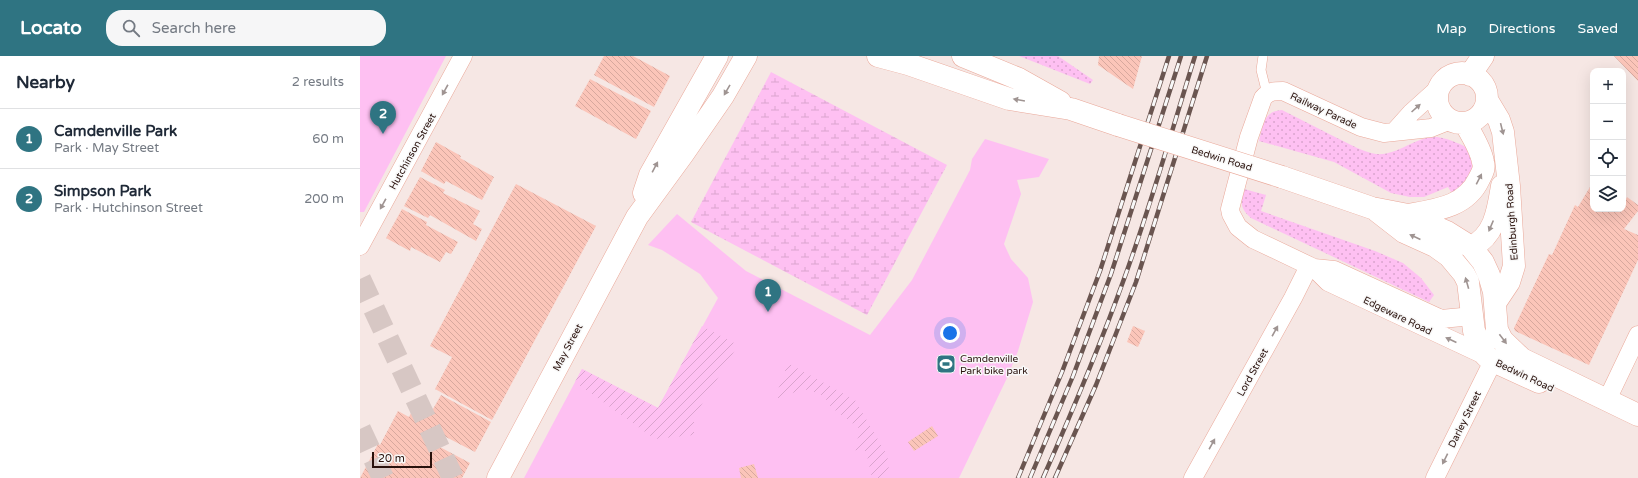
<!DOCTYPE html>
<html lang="en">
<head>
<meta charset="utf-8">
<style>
  body { margin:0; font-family:"Varela Round",sans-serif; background:#f6f6f7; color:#1f2937 }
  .controls { position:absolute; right:12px; top:12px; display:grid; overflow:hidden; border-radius:8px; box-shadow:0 4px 16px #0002 }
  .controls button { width:36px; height:36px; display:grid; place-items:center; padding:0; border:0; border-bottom:1px solid #e0e1e3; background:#fff; color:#1f2937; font:20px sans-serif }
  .scale { position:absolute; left:12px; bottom:10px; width:60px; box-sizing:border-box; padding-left:4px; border:2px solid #29110c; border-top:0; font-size:11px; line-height:14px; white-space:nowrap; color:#29110c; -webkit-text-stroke:3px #f8f8f8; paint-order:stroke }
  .you { position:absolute; left:590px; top:277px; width:14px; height:14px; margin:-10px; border:3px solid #fff; border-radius:50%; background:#1a73e8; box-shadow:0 0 0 6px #1a73e833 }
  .badge { display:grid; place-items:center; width:26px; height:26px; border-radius:50%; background:#2f7482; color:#fff; font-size:13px; font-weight:700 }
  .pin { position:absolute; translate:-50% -33px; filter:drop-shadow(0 1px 2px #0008) }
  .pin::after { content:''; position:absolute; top:21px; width:14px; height:12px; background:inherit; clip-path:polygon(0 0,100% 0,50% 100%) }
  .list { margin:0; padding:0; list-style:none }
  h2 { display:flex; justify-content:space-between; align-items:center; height:52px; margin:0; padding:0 16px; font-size:17px }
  h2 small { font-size:13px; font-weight:400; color:#747a83 }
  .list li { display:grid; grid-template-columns:26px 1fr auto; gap:12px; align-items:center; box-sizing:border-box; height:60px; padding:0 16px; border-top:1px solid #e0e1e3 }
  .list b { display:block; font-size:15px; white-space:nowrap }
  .list p { margin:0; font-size:13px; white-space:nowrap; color:#747a83 }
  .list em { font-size:13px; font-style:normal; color:#747a83 }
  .icon { flex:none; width:22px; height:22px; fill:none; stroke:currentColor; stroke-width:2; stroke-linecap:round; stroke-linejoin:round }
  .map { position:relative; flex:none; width:1278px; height:422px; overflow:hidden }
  header { display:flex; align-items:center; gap:24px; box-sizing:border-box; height:56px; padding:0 20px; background:#2f7482; color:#fff }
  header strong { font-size:19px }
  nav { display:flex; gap:22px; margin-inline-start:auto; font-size:14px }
  .search { width:280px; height:36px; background:#f6f6f7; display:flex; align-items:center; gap:10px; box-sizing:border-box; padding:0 14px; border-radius:16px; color:#747a83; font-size:15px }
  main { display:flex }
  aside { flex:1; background:#fff }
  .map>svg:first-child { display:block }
  .grass { fill:url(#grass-dots) }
  .wetland { fill:url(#wetland-marsh) }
  .park { fill:#fec0f2 }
  .garden { fill:url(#garden-furrows) }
  .building { fill:url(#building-back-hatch) }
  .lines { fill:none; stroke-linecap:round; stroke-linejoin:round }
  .highway-tunnel { stroke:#d7c7c4; stroke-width:22; stroke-dasharray:22 11; stroke-linecap:butt }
  .lane-casing { stroke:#eaa899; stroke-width:10 }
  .street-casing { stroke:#eaa899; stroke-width:19 }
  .secondary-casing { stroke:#eaa899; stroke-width:23 }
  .lane { stroke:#fff; stroke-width:9 }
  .street { stroke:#fff; stroke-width:18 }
  .secondary { stroke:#fff; stroke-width:22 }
  .rail-casing { stroke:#6a5550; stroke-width:4.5 }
  .rail { stroke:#f8f8f8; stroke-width:3; stroke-dasharray:9; stroke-linecap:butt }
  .secondary-bridge-casing { stroke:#eaa899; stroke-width:23; stroke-linecap:butt }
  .secondary-bridge { stroke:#fff; stroke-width:22 }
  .oneway { fill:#9f9492 }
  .labels { text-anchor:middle; stroke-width:3; stroke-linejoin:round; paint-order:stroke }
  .street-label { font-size:10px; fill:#29110c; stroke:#f8f8f8 }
  .poi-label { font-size:10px; fill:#29110c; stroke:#f8f8f8; text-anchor:start }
</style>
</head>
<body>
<header>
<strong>Locato</strong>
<div class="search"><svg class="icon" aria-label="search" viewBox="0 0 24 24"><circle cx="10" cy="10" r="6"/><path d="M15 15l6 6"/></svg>Search here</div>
<nav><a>Map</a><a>Directions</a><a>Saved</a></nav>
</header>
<main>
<aside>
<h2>Nearby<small>2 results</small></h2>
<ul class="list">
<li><span class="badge">1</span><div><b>Camdenville Park</b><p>Park · May Street</p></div><em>60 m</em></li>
<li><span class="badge">2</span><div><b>Simpson Park</b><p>Park · Hutchinson Street</p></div><em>200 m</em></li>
</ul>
</aside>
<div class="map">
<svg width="1278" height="422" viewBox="0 0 1278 422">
  <defs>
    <pattern id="grass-dots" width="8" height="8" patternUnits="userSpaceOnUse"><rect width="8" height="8" fill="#fec0f2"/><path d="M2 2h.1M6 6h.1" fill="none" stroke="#daa4ce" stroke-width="1.8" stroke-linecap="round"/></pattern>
    <pattern id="wetland-marsh" width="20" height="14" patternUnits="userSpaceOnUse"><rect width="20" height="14" fill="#fec0f2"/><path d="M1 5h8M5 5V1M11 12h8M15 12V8" fill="none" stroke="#daa4ce"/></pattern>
    <pattern id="garden-furrows" width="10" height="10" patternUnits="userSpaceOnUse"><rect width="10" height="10" fill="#fec0f2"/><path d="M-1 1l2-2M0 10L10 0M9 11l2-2" fill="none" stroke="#daa4ce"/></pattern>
    <pattern id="building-back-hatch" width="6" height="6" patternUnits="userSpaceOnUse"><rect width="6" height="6" fill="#fbc5b9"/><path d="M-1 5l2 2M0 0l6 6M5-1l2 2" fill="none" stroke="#d7a89e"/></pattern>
  </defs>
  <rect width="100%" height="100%" fill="#f6e7e4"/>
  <path class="grass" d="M659,0H698L733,24L730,28Z
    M922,54C941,64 960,73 979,83C990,88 1003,96 1016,98C1038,100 1055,80 1077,81C1084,82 1091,84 1097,87C1103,89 1109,92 1111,98C1118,116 1104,127 1093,139L1088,131L1064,141H1050L1031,137L974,106L899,85C903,70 903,55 922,54Z
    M884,133L906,139L901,155L1015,195L1043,207L1061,222L1074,239L1069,246L891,162C880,153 880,145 884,133Z"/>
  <path class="wetland" d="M411,16L587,109L507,259L331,166Z"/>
  <path class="park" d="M0,0H86L4,156H0Z
    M625,83L689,103L679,121L657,124L661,138L644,188L651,203L668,222L673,246L658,295L647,322L599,422H164L222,313L298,352L358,242L340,218L302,194L288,189L317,158L386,215L510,279L552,224L610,114L612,103Z"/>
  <path class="garden" d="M342,270L378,289L334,361V379L295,383L215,326L222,313L298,352Z
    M426,306L495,344L527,399L529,410L526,422H512L506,395L493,394L500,377V373L471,351L464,340L452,335L443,333L430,338L425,344L415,341L425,316Z"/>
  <path class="building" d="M244,0H273L310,20L294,51L234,19Z
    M739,0H782L773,33L738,9Z
    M1254,0H1278V25Z
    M230,23L291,55L276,83L215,50Z
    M76,86L101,100L100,102L134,121L122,144L86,125L84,128L61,115Z
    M60,121L85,134L83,137L120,155L113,168L122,173L116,185L70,159L68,162L44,150Z
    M1233,126V153H1263V144L1265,145L1267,141L1278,149V155L1264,173L1278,179V204L1229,309L1155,275L1154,272L1189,198L1192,199L1215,149L1218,151Z
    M156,128L236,170L132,364L75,333L92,301L70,290Z
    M42,153L67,166L66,169L98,186L91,198L86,196L80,206L51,191L50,195L26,182Z
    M773,270L785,275L778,291L767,286Z
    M81,339L131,366L115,396L84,380L78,390L110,407L102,422H0L18,388L20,389L38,355L49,361L57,345L73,353Z
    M572,370L578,380L554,395L548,386Z
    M394,408L398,422H381L379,412Z"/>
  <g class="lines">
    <path class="highway-tunnel" d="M0,223L93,422
      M0,373L23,422"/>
    <g class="lane-casing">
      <path id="lane" d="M903,0L901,14L907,38"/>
    </g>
    <g class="street-casing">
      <path id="street" d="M1091,64L1071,72L1024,77L1001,71L923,35C914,35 909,35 903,42L889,81L876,130L870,153L871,158L878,171L893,183L954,212L968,226L1126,300
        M1034,76L1051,57L1081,30
        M0,190L103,0
        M954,212L974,214L1081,263L1113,260
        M1247,344L1278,279
        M833,422L933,242L949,210
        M1075,422L1133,305"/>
    </g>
    <g class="secondary-casing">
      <path id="secondary" d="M518,0L548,8L649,43L711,53L758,69
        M603,0L659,23L700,46
        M1077 42a25 25 0 1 1 50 0a25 25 0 1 1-50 0Z
        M1110,19L1123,0
        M1127,44L1139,64L1143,76L1149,130L1154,210L1149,226L1135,247
        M922,121L1012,152L1048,159L1087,176L1111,191L1123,206L1129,219L1134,236L1137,274L1142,284L1162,303L1278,359
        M284,137L290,119L357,0
        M1017,155L1044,176L1075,190L1089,200L1104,218L1108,226L1114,275L1126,300L1133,305L1179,326
        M1048,159C1076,154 1106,151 1119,123C1122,117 1125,113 1123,106C1121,93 1111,78 1105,67
        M1111,191C1135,180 1138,154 1142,130
        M138,422L277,161L323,98L363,40L386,0"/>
    </g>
    <use href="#lane" class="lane"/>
    <use href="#street" class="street"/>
    <use href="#secondary" class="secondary"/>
    <g class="rail-casing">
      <path id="rail" d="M658,422L702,316L740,215L809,0
        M670,422L713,320L751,218L821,0
        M683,422C712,356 740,290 764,223C791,149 812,74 835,0
        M695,422L736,329L776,226L847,0"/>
    </g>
    <use href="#rail" class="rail"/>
    <g class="secondary-bridge-casing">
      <path id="secondary-bridge" d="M758,69L922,121"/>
    </g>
    <use href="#secondary-bridge" class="secondary-bridge"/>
  </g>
  <defs><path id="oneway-solid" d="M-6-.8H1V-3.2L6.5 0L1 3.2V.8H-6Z"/></defs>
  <g class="oneway">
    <use href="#oneway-solid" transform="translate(85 34) rotate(119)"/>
    <use href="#oneway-solid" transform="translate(367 34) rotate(120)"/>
    <use href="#oneway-solid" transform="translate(659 44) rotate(-170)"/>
    <use href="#oneway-solid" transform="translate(1056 52) rotate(-42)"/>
    <use href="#oneway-solid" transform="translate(1142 73) rotate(76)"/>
    <use href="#oneway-solid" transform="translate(295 111) rotate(-62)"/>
    <use href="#oneway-solid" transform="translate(1119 123) rotate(-63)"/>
    <use href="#oneway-solid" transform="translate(23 148) rotate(119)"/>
    <use href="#oneway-solid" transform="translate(1131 170) rotate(113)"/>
    <use href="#oneway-solid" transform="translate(1055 181) rotate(-155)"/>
    <use href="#oneway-solid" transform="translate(1107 227) rotate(-106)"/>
    <use href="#oneway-solid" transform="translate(915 275) rotate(-61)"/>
    <use href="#oneway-solid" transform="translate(1143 283) rotate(53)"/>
    <use href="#oneway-solid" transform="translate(1091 284) rotate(-155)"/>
    <use href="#oneway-solid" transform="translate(852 388) rotate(-61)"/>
    <use href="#oneway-solid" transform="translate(1085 403) rotate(116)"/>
  </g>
  <defs>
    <g id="stadium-square" transform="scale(1)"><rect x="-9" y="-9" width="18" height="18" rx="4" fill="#2f7482" stroke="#f8f8f8"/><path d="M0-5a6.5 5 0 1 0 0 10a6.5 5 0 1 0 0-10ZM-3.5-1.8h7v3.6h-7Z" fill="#fff"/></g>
  </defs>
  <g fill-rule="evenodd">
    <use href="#stadium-square" x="586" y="308"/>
  </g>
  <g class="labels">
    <g class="street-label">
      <text transform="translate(964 54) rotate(25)" y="4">Railway Parade</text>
      <text transform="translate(52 95) rotate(-61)" y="4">Hutchinson Street</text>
      <text transform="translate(862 102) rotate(17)" y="4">Bedwin Road</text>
      <text transform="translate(1151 166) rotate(-94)" y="4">Edinburgh Road</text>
      <text transform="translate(1038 259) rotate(26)" y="4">Edgeware Road</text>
      <text transform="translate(207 291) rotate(-62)" y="4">May Street</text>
      <text transform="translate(892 316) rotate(-61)" y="4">Lord Street</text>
      <text transform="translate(1165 319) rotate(25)" y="4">Bedwin Road</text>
      <text transform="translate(1104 363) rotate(-64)" y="4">Darley Street</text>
    </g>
    <g class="poi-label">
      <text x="600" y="306">Camdenville<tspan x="600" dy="12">Park bike park</tspan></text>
    </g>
  </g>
</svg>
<div class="controls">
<button>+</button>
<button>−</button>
<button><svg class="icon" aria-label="locate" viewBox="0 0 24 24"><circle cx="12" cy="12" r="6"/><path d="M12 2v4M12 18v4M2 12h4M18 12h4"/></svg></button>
<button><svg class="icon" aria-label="layers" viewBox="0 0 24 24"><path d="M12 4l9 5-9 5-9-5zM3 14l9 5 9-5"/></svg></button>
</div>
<div class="scale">20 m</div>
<div class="you"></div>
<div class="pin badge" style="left:408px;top:256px">1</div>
<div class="pin badge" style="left:23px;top:78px">2</div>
</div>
</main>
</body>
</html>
